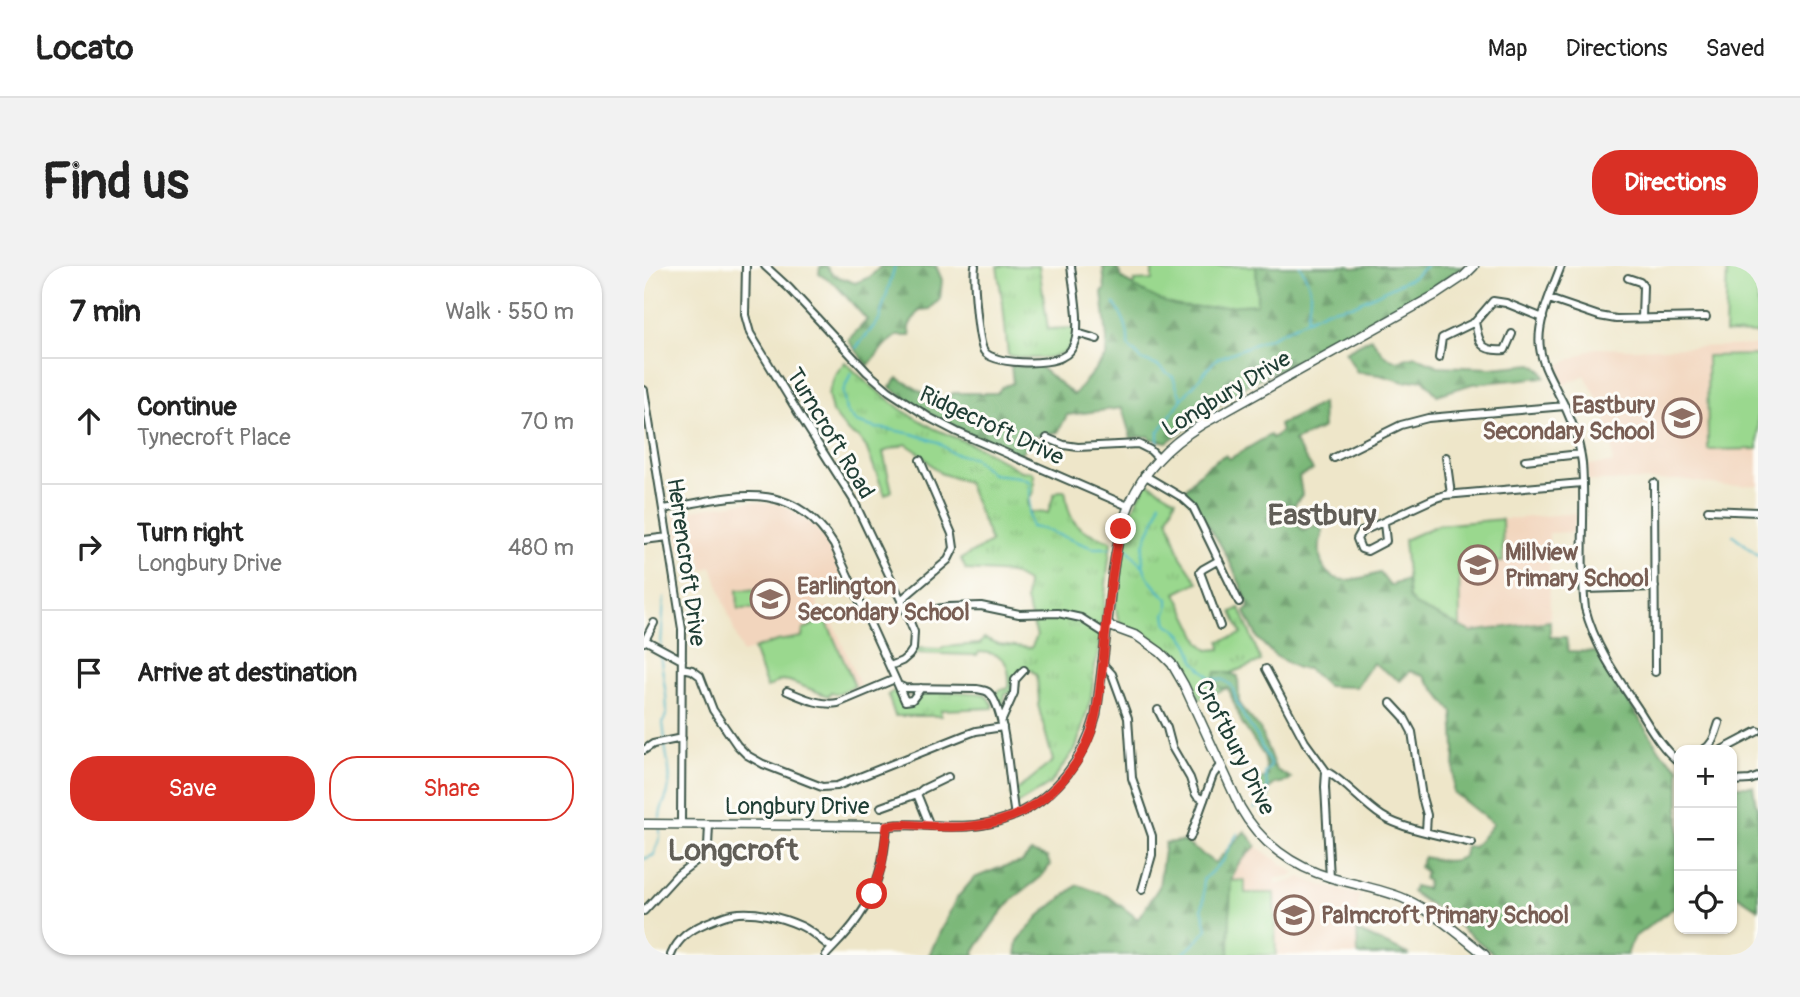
<!DOCTYPE html>
<html lang="en">
<head>
<meta charset="utf-8">
<style>
  body { margin:0; font-family:Pangolin,sans-serif; background:#f2f2f2; color:#222 }
  .controls { position:absolute; right:21px; bottom:21px; display:grid; overflow:hidden; border-radius:14px; box-shadow:0 2px 5px #0004 }
  .controls button { width:63px; height:63px; display:grid; place-items:center; padding:0; border:0; border-bottom:2px solid #e0e0e0; background:#fff; color:#222; font:35px sans-serif }
  .stop { position:absolute; width:21px; height:21px; margin:-16px; border:5px solid #d93025; border-radius:50%; background:#fff }
  .stop.end { background:#d93025; border-color:#fff; box-shadow:0 2px 7px #0008 }
  .list { margin:0; padding:0; list-style:none }
  h2 { display:flex; justify-content:space-between; align-items:center; height:91px; margin:0; padding:0 28px; font-size:30px }
  h2 small { font-size:23px; font-weight:400; color:#767676 }
  .list li { display:grid; grid-template-columns:46px 1fr auto; gap:21px; align-items:center; box-sizing:border-box; height:126px; padding:0 28px; border-top:2px solid #e0e0e0 }
  .list b { display:block; font-size:26px; white-space:nowrap }
  .list p { margin:0; font-size:23px; white-space:nowrap; color:#767676 }
  .list em { font-size:23px; font-style:normal; color:#767676 }
  .actions { display:flex; gap:14px; padding:21px 28px }
  .actions a { flex:1; padding:16px 0; border:2px solid #d93025; border-radius:28px; text-align:center; font-size:24px; color:#d93025 }
  .actions .main { background:#d93025; color:#fff }
  .icon { flex:none; width:38px; height:38px; fill:none; stroke:currentColor; stroke-width:2; stroke-linecap:round; stroke-linejoin:round }
  .map { position:relative; flex:none; width:1114px; height:689px; overflow:hidden; border-radius:28px }
  header { display:flex; align-items:center; gap:42px; box-sizing:border-box; height:98px; padding:0 35px; background:#fff; border-bottom:2px solid #e0e0e0 }
  header strong { font-size:33px }
  nav { display:flex; gap:38px; margin-inline-start:auto; font-size:24px }
  .intro { display:flex; align-items:center; justify-content:space-between; box-sizing:border-box; height:168px; padding:0 42px }
  h1 { margin:0; font-size:49px }
  .button { padding:18px 32px; border-radius:28px; background:#d93025; color:#fff; font-size:24px; font-weight:700 }
  main { display:flex; gap:42px; padding:0 42px }
  aside { flex:1; background:#fff; border-radius:28px; box-shadow:0 2px 5px #0004 }
  .map>svg:first-child { display:block }
  .built { fill:#f2d5bd }
  .grass { fill:url(#grass-tufts); stroke:#5c8a61; stroke-width:2 }
  .forest { fill:url(#forest-firs); stroke:#4d7a56; stroke-width:2 }
  .park { fill:#9ad88e; stroke:#5c8a61; stroke-width:2 }
  .lines { fill:none; stroke-linecap:round; stroke-linejoin:round }
  .stream { stroke:#4ab5c7; stroke-width:2 }
  .minor-casing { stroke:#3e564a; stroke-width:10 }
  .tertiary-casing { stroke:#3e564a; stroke-width:11 }
  .minor { stroke:#fff; stroke-width:6 }
  .tertiary { stroke:#fff; stroke-width:8 }
  .route { stroke:#d93025; stroke-width:9 }
  .labels { text-anchor:middle; stroke-width:6; stroke-linejoin:round; paint-order:stroke }
  .street-label { font-size:23px; fill:#1f3d34; stroke:#fdfcf7 }
  .education-label { font-size:23px; font-weight:bold; fill:#785e54; stroke:#fdfcf7; text-anchor:start }
  .district-label { font-size:30px; font-weight:bold; fill:#615e57; stroke:#fdfcf7 }
</style>
</head>
<body>
<header>
<strong>Locato</strong>
<nav><a>Map</a><a>Directions</a><a>Saved</a></nav>
</header>
<div class="intro"><h1>Find us</h1><a class="button">Directions</a></div>
<main>
<aside>
<h2>7 min<small>Walk · 550 m</small></h2>
<ul class="list">
<li><svg class="icon" aria-label="ahead" viewBox="0 0 24 24"><path d="M12 20V5M6 11l6-6 6 6"/></svg><div><b>Continue</b><p>Tynecroft Place</p></div><em>70 m</em></li>
<li><svg class="icon" aria-label="right" viewBox="0 0 24 24"><path d="M7 20v-9h11M14 6l5 5-5 5"/></svg><div><b>Turn right</b><p>Longbury Drive</p></div><em>480 m</em></li>
<li><svg class="icon" aria-label="arrive" viewBox="0 0 24 24"><path d="M6 21V4h12l-3 4 3 4H6"/></svg><div><b>Arrive at destination</b></div></li>
</ul>
<div class="actions"><a class="main">Save</a><a>Share</a></div>
</aside>
<div class="map">
<svg width="1114" height="689" viewBox="0 0 1114 689">
  <defs>
    <pattern id="grass-tufts" width="24" height="20" patternUnits="userSpaceOnUse" patternTransform="scale(1.75)"><rect width="24" height="20" fill="#9ad88e"/><path d="M3 7l-1-3M5 7V3M7 7l1-3M15 17l-1-3M17 17v-4M19 17l1-3" fill="none" stroke="#84ba7b"/></pattern>
    <pattern id="forest-firs" width="22" height="20" patternUnits="userSpaceOnUse" patternTransform="scale(1.75)"><rect width="22" height="20" fill="#7bb879"/><path d="M5 1l3.5 6h-7zM16 11l3.5 6h-7z" fill="#649764"/></pattern>
  </defs>
  <rect width="100%" height="100%" fill="#fdfcf7"/>
  <filter id="ink" filterUnits="userSpaceOnUse"><feTurbulence type="fractalNoise" baseFrequency=".0143" numOctaves="2"/><feDisplacementMap in="SourceGraphic" scale="14" xChannelSelector="R" yChannelSelector="G"/><feConvolveMatrix kernelMatrix="1 2 1 2 8 2 1 2 1" color-interpolation-filters="sRGB"/></filter>
  <filter id="wash" filterUnits="userSpaceOnUse"><feTurbulence type="fractalNoise" baseFrequency=".00686" numOctaves="4" result="noise"/><feDisplacementMap in="SourceGraphic" scale="28" xChannelSelector="R" yChannelSelector="G"/><feGaussianBlur stdDeviation="1.57" result="paint"/><feColorMatrix in="noise" values="0 0 0 0 0 0 0 0 0 0 0 0 0 0 0 0 0 1.4 0 .05"/><feComposite in="paint" operator="in"/></filter>
  <g filter="url(#wash)">
    <rect width="100%" height="100%" fill="#eee6c9"/>
    <path class="built" d="M1114,79V219L1082,220L1042,214L943,215V199L969,197L968,177L960,146L941,109L917,120L909,102L951,82L988,83Z
      M106,235L133,238L142,241L170,260L181,274L207,329L206,331H173L174,342L184,341L185,347L216,419L193,428L187,426L184,430L145,415L137,414L123,422L109,384L98,387L68,301L59,304L54,280L36,284L29,247Z
      M934,247L933,255L930,256V261L933,262V266L905,267L906,355L828,366L802,353L765,331L760,274L794,259Z
      M612,580L652,608L631,613V619L648,615L656,611L674,618L715,629L713,665L714,689H585L587,615L594,598Z"/>
    <path class="grass" d="M353,0H395L404,63L429,62C430,69 429,78 424,83C415,95 377,93 364,89L359,39Z
      M201,96L221,115L258,144L291,163L336,182L377,205L388,206L390,209V225L383,236L386,246L404,247L410,228L415,225H421C423,230 422,235 424,241C429,266 447,267 467,275L454,389L451,400L447,432L432,482L406,518L372,539L367,529L409,495L394,439L395,435L393,410C377,389 370,412 367,427L361,428L359,441H355L350,430L356,423H363L365,420C366,396 360,387 335,386L333,389H327L270,387L273,382L297,383L299,381L336,378L340,372L355,378L387,382L393,370L382,335L383,316L367,307L322,304L317,293L347,276L323,216L296,207L274,186L262,178L239,186L248,225L241,229L222,181L215,172L204,166L188,146L184,128L191,109Z
      M503,216L532,233L524,252L537,291L554,316L532,327L556,376L564,384L577,383L576,375L598,368L588,346L596,342L617,395L587,407L584,422L554,433C542,410 528,384 505,370C496,364 483,364 476,356C465,341 478,273 484,255C489,241 496,229 503,216Z
      M251,424L258,439C273,439 272,429 283,426C292,424 331,427 341,428L349,439V442L297,444V450H251L244,429Z"/>
    <path class="forest" d="M182,0L189,9L211,17L226,11L237,0H292L298,14L296,33L286,43L276,44L265,60L267,70H253L240,80L224,100L204,74L223,54L192,19L175,8L176,1Z
      M459,0H472L479,14L524,37L532,39L553,41L613,38L612,0H705L709,2L728,0H820L764,38L717,60L664,90L606,117L523,176L506,173L505,170L487,172L478,142L423,149L414,166L390,170L376,188L311,162L273,142L246,121L254,112L297,137L309,127H353L358,121L369,117L367,100H395L430,129L462,90L463,73L458,26L461,24Z
      M727,72L741,90L753,95L771,90L794,100L847,102L889,98L898,105L901,111L828,118L793,129L779,113L760,116L736,109L713,106L701,86Z
      M678,137L679,162L650,175L669,204L655,210L658,229L644,247L659,265L674,258L679,265C672,286 675,313 702,314C713,314 725,310 736,307L746,320L763,313L765,331L771,339L827,366L906,355V371H922L924,385L952,386L1017,486L1035,502V638L989,672L983,689H851L800,648L768,626L770,620L782,623L784,615L780,613L782,606L775,601L780,591C793,594 808,598 820,590L822,580L830,581L849,558L809,526L811,482L809,446L780,410L766,405L756,415L729,397L712,421L683,420L664,403L653,402L630,389L614,373L601,346L605,340C590,300 569,259 539,228C550,210 563,198 581,189L585,193L626,169L628,172L637,166L635,159Z
      M572,406H580L594,410L595,435L597,441L616,463L632,504L647,512L645,515L631,518L618,528L610,524C610,514 616,513 624,510L620,490L598,457L584,422H577L569,416Z
      M1088,520H1109L1112,538L1114,539V643L1094,630L1088,628Z
      M601,565L612,580L594,598L587,615L585,689H372L374,675L395,650L434,619L464,630L494,653L515,621L521,577L539,575L571,597Z
      M387,586L403,591L406,599C396,615 388,617 374,629C356,645 343,666 330,686L331,689H285L312,633L330,612L355,602L378,596Z
      M713,665L766,689H714Z"/>
    <path class="park" d="M508,0H612L613,38C586,39 556,44 530,39C517,36 503,27 490,21V15L508,14Z
      M1083,0H1114V68L1081,67Z
      M1114,89V183L1064,184L1063,90Z
      M858,253L859,296H815L816,360L771,339L765,331L760,274L794,259Z
      M131,323V342L94,343L93,324Z
      M181,352L211,420L193,428L187,426L184,430L145,415L137,414L123,422L109,383L133,375L158,371L159,364Z
      M601,614V627H630L632,689H585L587,615Z"/>
    <g class="lines">
      <path class="stream" d="M656,0C669,21 667,28 663,52
        M470,37C480,52 485,62 484,80L498,94L514,100L529,111L537,132
        M212,82L235,54L251,0
        M207,107L199,126L202,145L212,156L232,162L243,163L269,168L294,176L308,187L329,192L348,208L375,211L386,216L385,250L387,261L399,263L449,282H467
        M514,176V167L538,133L572,93L626,72L682,44L712,38L769,11L782,0
        M516,236C514,254 507,258 502,273C492,300 504,316 524,333V343L521,348L523,358C537,365 548,379 550,395L567,412L580,414L588,420L592,434L600,451L612,469L627,500L621,507L625,531L610,543
        M1089,269L1114,289
        M478,281H482L499,301
        M17,379L20,332
        M16,388L22,429L23,446L19,457L21,473
        M16,552C16,541 22,535 24,525C28,509 23,494 21,479
        M0,593L10,589L16,571V563
        M538,689L555,673L563,663L558,642L560,633L559,614L580,593L584,583L594,567"/>
    </g>
  </g>
  <g filter="url(#ink)">
    <g class="lines">
      <g class="minor-casing">
        <path id="minor" d="M102,0L101,49L106,67L155,148L209,233L257,334L270,366L269,383L265,389L258,395L246,400
          M121,0L145,22L223,106L245,125L286,152L313,166L484,240
          M331,0C329,13 334,76 340,85C349,99 405,99 418,91C425,88 429,82 431,75C437,58 429,19 427,0
          M917,0C908,24 892,57 896,82C898,98 907,113 914,127C926,149 935,172 938,197C942,245 935,294 941,342C951,381 973,411 995,444C1007,463 1018,483 1035,496
          M984,12L996,16L999,20L998,52
          M905,33L955,50L972,53L1062,51
          M831,56C835,77 836,86 861,84L868,68
          M433,67L453,73
          M795,92L798,72L831,56L849,35L862,37L899,52
          M0,124L38,363L37,558
          M403,172L420,179L434,181L494,178L506,184L514,192
          M802,191L807,228
          M690,192L757,159L784,152L921,140
          M881,194L936,188
          M500,209L539,232L549,241L595,336
          M1010,217L1011,406
          M20,243C87,231 146,209 190,279L254,419L261,422L333,423C337,424 341,424 344,426C363,441 365,523 371,549
          M1064,244L1114,246
          M740,257L742,275L723,285L717,283L713,273L717,266L789,233L801,229L938,217
          M0,274L24,271
          M575,294L559,303L556,306L576,360
          M940,323L1011,321
          M257,334L304,294L310,282L308,268L276,194
          M263,348L305,341L337,340L375,348L414,347L437,352L462,368
          M1,374L38,394
          M0,376L10,357
          M458,397L468,408L484,452L488,512L508,570V589L498,624
          M38,402L48,404L56,410L69,444L93,479L103,489L119,498L178,521L193,520L321,469L332,465L359,461
          M622,403L661,476L682,505L681,521L686,612
          M254,419L261,435L268,434L277,422
          M143,425C160,432 176,440 194,437L251,413
          M747,437L760,451L768,466L778,531L783,549L782,565
          M514,444L523,462L528,481L546,512L551,527L553,530L560,534
          M358,454L370,427L371,414L380,404
          M0,484L9,478L38,472
          M1059,484C1070,478 1071,468 1075,457
          M1078,484L1114,465
          M682,505C703,517 718,537 738,550C757,563 804,571 828,577
          M1088,515L1106,514L1114,511
          M273,528L286,560
          M237,541L273,528L279,523L304,511
          M546,572L569,509L577,498
          M0,645L32,610L57,591L64,580L65,559
          M27,689C34,672 46,664 62,657C71,654 79,649 88,648C110,644 137,651 157,660C168,665 178,675 188,682
          M182,689C193,677 205,666 214,652C234,624 240,594 243,560"/>
      </g>
      <g class="tertiary-casing">
        <path id="tertiary" d="M463,359L493,370L516,386L528,398L540,419L596,541C616,577 649,601 688,612C712,619 738,623 761,633C790,646 816,669 841,689
          M0,558L243,560C270,556 297,562 324,560C390,556 435,510 452,449C457,413 461,378 465,342C473,261 482,205 557,159L793,28L820,10L830,0"/>
      </g>
      <use href="#minor" class="minor"/>
      <use href="#tertiary" class="tertiary"/>
    </g>
  </g>
  <g class="lines" filter="url(#ink)">
    <path class="route" d="M228,628L238,599L243,560C261,557 269,559 286,560C309,562 333,561 355,555C398,543 434,506 448,464C455,442 456,419 459,396C463,351 467,306 477,263"/>
  </g>
  <defs>
    <g id="school-ring" transform="scale(2.0125)"><circle r="9.5" fill="#fdfcf7" stroke="#8d6e63" stroke-width="1.5"/><path d="M0-5L7-2L0 1L-7-2ZM-4 1L0 2.5L4 1V4Q0 6-4 4Z" fill="#8d6e63"/></g>
  </defs>
  <g fill-rule="evenodd">
    <use href="#school-ring" x="1038" y="152"/>
    <use href="#school-ring" x="834" y="299"/>
    <use href="#school-ring" x="126" y="333"/>
    <use href="#school-ring" x="650" y="649"/>
  </g>
  <g class="labels">
    <g class="street-label">
      <text transform="translate(582 127) rotate(-31)" y="8">Longbury Drive</text>
      <text transform="translate(348 159) rotate(25)" y="8">Ridgecroft Drive</text>
      <text transform="translate(187 167) rotate(59)" y="8">Turncroft Road</text>
      <text transform="translate(43 296) rotate(82)" y="8">Herrencroft Drive</text>
      <text transform="translate(592 481) rotate(63)" y="8">Croftbury Drive</text>
      <text x="153" y="548">Longbury Drive</text>
    </g>
    <g class="education-label">
      <text x="1011" y="147" text-anchor="end">Eastbury<tspan x="1011" dy="26">Secondary School</tspan></text>
      <text x="861" y="294">Millview<tspan x="861" dy="26">Primary School</tspan></text>
      <text x="153" y="328">Earlington<tspan x="153" dy="26">Secondary School</tspan></text>
      <text x="677" y="657">Palmcroft Primary School</text>
    </g>
    <g class="district-label">
      <text x="678" y="259">Eastbury</text>
      <text x="89" y="594">Longcroft</text>
    </g>
  </g>
</svg>
<div class="controls">
<button>+</button>
<button>−</button>
<button><svg class="icon" aria-label="locate" viewBox="0 0 24 24"><circle cx="12" cy="12" r="6"/><path d="M12 2v4M12 18v4M2 12h4M18 12h4"/></svg></button>
</div>
<div class="stop" style="left:228px;top:628px"></div>
<div class="stop end" style="left:477px;top:263px"></div>
</div>
</main>
</body>
</html>
